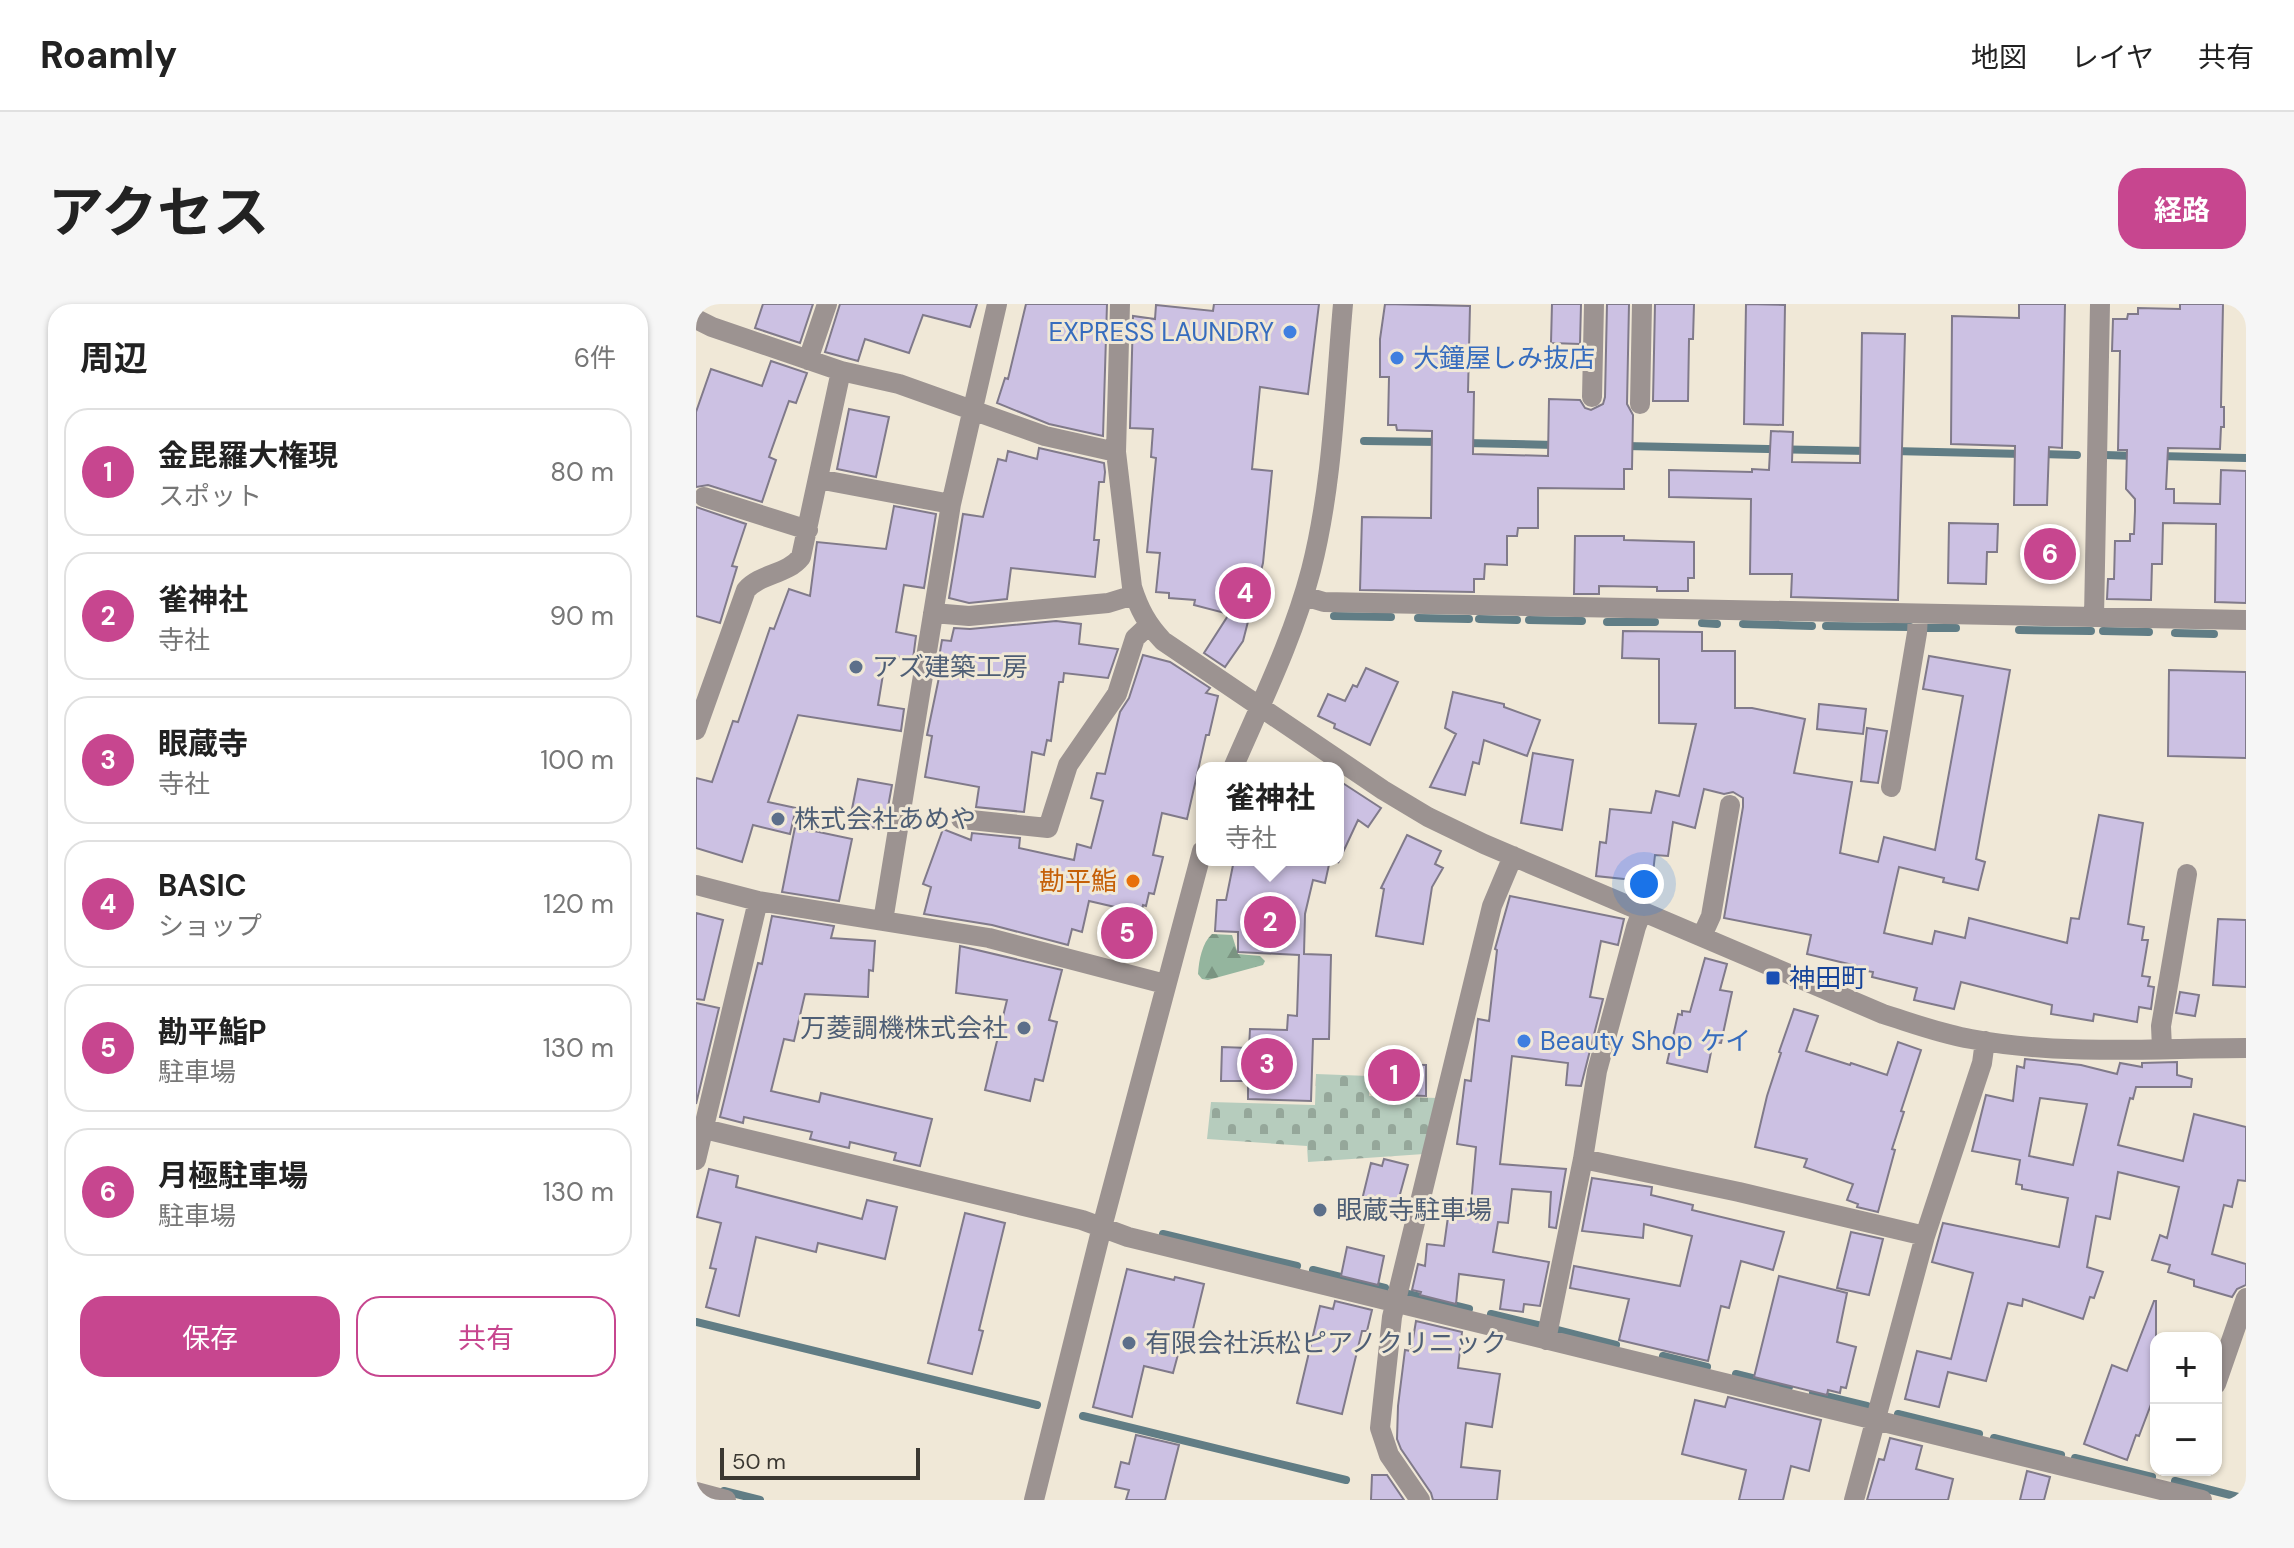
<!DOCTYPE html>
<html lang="ja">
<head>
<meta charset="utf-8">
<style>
  body { margin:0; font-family:"DM Sans","Noto Sans JP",sans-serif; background:#f6f6f6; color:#222 }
  .controls { position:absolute; right:24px; bottom:24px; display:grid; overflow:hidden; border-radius:16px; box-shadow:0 2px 6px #0004 }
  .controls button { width:72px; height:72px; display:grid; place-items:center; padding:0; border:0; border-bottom:2px solid #e0e0e0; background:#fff; color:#222; font:40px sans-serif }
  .scale { position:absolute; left:24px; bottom:20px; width:200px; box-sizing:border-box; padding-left:8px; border:4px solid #3b3832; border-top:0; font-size:22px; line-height:28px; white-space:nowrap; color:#3b3832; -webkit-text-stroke:6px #f0e8d7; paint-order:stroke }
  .you { position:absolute; left:948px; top:580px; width:28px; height:28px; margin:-20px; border:6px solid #fff; border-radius:50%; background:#1a73e8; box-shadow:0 0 0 12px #1a73e833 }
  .badge { display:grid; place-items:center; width:52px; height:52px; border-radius:50%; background:#c7468f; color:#fff; font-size:26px; font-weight:700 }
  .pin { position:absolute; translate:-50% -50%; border:4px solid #fff; box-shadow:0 2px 8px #0006 }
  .popup { position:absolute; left:500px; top:458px; width:148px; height:104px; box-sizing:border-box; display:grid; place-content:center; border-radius:16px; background:#fff; filter:drop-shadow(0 2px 6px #0005); font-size:26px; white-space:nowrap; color:#767676 }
  .popup b { font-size:30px; color:#222 }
  .popup::after { content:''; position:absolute; left:50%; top:100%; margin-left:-16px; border:16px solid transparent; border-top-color:#fff }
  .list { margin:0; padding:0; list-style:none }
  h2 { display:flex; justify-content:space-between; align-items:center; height:104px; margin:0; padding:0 32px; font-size:34px }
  h2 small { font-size:26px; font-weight:400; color:#767676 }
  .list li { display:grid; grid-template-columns:52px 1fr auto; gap:24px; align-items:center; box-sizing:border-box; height:128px; margin:0 16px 16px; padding:0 16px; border:2px solid #e0e0e0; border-radius:24px }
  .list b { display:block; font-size:30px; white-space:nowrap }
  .list p { margin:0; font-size:26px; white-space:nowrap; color:#767676 }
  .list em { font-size:26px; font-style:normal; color:#767676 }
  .actions { display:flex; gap:16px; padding:24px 32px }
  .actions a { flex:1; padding:18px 0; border:2px solid #c7468f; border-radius:24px; text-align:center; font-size:28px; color:#c7468f }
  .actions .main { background:#c7468f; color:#fff }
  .map { position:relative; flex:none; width:1550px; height:1196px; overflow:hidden; border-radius:24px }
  header { display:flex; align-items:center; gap:48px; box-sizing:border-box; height:112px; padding:0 40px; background:#fff; border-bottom:2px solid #e0e0e0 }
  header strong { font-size:38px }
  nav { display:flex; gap:44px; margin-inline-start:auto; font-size:28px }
  .intro { display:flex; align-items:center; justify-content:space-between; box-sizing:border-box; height:192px; padding:0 48px }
  h1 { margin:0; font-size:56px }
  .button { padding:20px 36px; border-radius:24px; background:#c7468f; color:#fff; font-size:28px; font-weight:700 }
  main { display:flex; gap:48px; padding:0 48px }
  aside { flex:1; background:#fff; border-radius:24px; box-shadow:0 2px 6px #0004 }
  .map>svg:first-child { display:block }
  .forest { fill:url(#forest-firs) }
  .cemetery { fill:url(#cemetery-stones) }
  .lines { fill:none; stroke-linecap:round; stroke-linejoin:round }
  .stream { stroke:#617d85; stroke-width:8 }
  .building { fill:#ccc1e3; stroke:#807a8a; stroke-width:2; fill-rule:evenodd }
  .minor { stroke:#9c9391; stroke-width:20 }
  .shop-dot { fill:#3f7fe0; stroke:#f0e8d7; stroke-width:3 }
  .service-dot { fill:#5c6f8a; stroke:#f0e8d7; stroke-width:3 }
  .food-dot { fill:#e8710a; stroke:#f0e8d7; stroke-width:3 }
  .transit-dot { fill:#1a4fb4; stroke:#f0e8d7; stroke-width:3 }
  .labels { text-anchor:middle; stroke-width:6; stroke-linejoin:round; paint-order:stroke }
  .shop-label { font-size:26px; fill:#366cbe; stroke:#f0e8d7; text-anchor:start }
  .service-label { font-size:26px; fill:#4e5e75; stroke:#f0e8d7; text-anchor:start }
  .food-label { font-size:26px; fill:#c56008; stroke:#f0e8d7; text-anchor:end }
  .transit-label { font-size:26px; fill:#164399; stroke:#f0e8d7; text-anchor:start }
</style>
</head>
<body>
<header>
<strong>Roamly</strong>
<nav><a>地図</a><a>レイヤ</a><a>共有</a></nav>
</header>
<div class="intro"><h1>アクセス</h1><a class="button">経路</a></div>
<main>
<aside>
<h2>周辺<small>6件</small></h2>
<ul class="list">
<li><span class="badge">1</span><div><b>金毘羅大権現</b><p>スポット</p></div><em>80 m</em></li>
<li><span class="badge">2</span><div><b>雀神社</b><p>寺社</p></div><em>90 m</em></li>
<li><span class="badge">3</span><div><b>眼蔵寺</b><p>寺社</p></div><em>100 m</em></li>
<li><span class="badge">4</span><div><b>BASIC</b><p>ショップ</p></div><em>120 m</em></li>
<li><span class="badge">5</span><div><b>勘平鮨P</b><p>駐車場</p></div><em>130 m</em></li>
<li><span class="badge">6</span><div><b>月極駐車場</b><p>駐車場</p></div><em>130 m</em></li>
</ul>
<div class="actions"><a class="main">保存</a><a>共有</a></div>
</aside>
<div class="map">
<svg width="1550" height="1196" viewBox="0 0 1550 1196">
  <defs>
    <pattern id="forest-firs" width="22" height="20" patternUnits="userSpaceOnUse" patternTransform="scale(2)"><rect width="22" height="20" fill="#94b59e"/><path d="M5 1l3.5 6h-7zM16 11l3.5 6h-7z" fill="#7a9481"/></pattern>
    <pattern id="cemetery-stones" width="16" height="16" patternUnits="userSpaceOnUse" patternTransform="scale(2)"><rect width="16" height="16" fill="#b6ccbd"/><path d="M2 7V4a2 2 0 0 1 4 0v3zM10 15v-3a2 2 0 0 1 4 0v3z" fill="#95a79a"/></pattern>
  </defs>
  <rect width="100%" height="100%" fill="#f0e8d7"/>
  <path class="forest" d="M516,630L536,631L542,650L564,652L569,657L567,661L512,676L506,675L502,670C503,656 506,639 516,630Z"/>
  <path class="cemetery" d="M620,770L673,772V792L742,794L728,850L612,858L611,842L511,835L515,798L619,801Z"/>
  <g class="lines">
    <path class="stream" d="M668,137L744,138
      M769,139L859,141
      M929,142L1171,147
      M1197,147L1327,150
      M1345,150L1381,151
      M1409,151L1440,152
      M1462,152L1550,154
      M638,312L695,313
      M722,314L773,315
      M783,315L821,316
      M833,316L886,317
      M911,318H959
      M1006,319L1021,320
      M1047,320L1116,322
      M1130,322L1214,323
      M1230,324H1260
      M1323,326L1395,327
      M1407,327L1453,328
      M1479,329L1518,330
      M467,930L601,962
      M617,966L689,984
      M712,990L773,1005
      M795,1010L846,1022
      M0,1018L341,1101
      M861,1026L920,1041
      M967,1052L1011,1063
      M1040,1070L1093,1083
      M1117,1089L1171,1102
      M1202,1110L1283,1130
      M387,1112L650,1176
      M1298,1134L1365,1151
      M1379,1154L1456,1173
      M1479,1177L1550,1195
      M28,1187L64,1196"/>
  </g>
  <path class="building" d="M67,0H117L104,39L59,24Z
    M144,0H281L274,23L227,11L213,49L169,35L162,57L129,48Z
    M330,0H411L407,132L353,120L301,99L309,74L312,75Z
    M518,0H623L612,90L564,83L556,165L576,167L567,259L547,337L529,363L508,349L533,310L498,301L499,296L473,294V289L460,288L464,249L451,248L460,154L455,153L457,125L434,124L437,12L459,15L460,1L517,7Z
    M689,0L774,2L772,88H778L777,150L852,152L853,95L884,96L889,104L895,106L907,100L909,93L911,0H933L931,100L937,111L936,165H928V185L842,184V224H822L821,232H811V261L789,260L788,275H778V288L664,286L666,213L735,214L736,127L701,126L700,121H692L693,73H684V35Z
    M856,0H885L884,40L855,39Z
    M959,0H998L997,35H993L992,97H957Z
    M1050,0L1089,1L1087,121L1048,120Z
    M1323,0H1369L1366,144L1353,143L1351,201H1318L1319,142L1255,140L1256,12L1323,14Z
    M1484,0H1527L1525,103H1528V123H1525L1524,145L1472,144L1470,185H1478V199L1524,200L1525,166L1550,167V299L1519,298L1520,220L1467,219L1466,260H1456L1455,296L1411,295L1412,275H1418L1419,237H1434V230H1438L1439,207V195L1430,185L1431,146H1422L1424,47H1416L1417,15H1431L1432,10H1442V4L1484,5Z
    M1166,29L1209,30L1202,296L1095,293L1096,270H1054L1055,195L973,193V166L1056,168V165L1073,166L1075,127L1097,128L1096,158L1164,159Z
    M75,57L111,69L100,99L93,97L73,153L80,156L66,198L12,181L0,183V108L15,65L66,82Z
    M153,105L193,113L180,173L141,165Z
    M343,144L408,159L409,168L408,178H403L398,236H403L399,273L315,264L311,295L273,299L253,294L267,210L287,213L302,155L310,157L312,147L341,155Z
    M198,202L240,210L228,284L208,281L200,328L220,332L217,355L190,352L182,401L208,405L205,427L102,411L72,498L100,504L94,530L57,521L46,558L0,544V474L16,478L37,417L42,418L74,324L78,325L93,285L114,292L121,238L190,245Z
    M0,203L50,220L36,262L41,263L24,319L0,312Z
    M1253,219L1302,220L1301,248H1291L1290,280L1252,279Z
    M879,232H928V236L998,238V274H992V287H961V283L903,282V290H878Z
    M360,317L385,320L383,340L422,345L412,374L368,369L367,378H363L355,437L351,436L348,451L336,448L328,508L280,503L283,483L229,473L236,432L231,431L246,359H242L246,336L255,337L258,324L274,325Z
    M927,327L1006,328V347H1039V404H1056L1109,415L1098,469L1156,478L1144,549L1182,558L1188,533L1239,546L1267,392L1227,385L1233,352L1314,366L1280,555L1289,558L1282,586L1247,578L1248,574L1203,563L1188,629L1236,640L1239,627L1269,634L1273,614L1371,639L1375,614L1383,615L1403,511L1447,519L1432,620L1448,623L1446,636H1452L1446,672L1454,673L1452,682L1458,683L1455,705L1443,703L1441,718L1398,710L1397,717L1355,710L1356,701L1265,678L1258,705L1218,696L1221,684L1176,673L1177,668L1160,665L1161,662L1111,650L1115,631L1028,614L1047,503V494L1037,488L1028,490L1008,485L999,524L977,518L972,552L959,551L956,578L900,572L904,538L910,539L914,505L955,509L960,487L983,492L1000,420L963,419V355L926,354Z
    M447,351L474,358L514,384L510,389L522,392L513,431H510L491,515L466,509L457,551L467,553L458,590L453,589L450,602L447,601L445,609L393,597L386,628L376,625L372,641L296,621L228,610L235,583L227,580L247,525L275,536L276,529L324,534L323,544L378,556L381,540L395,544L407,497L395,494L401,469L409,470L424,408L433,394Z
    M670,364L702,378L674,441L638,424L639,420L622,412L632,390L649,397L657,381L661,383Z
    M1473,366L1550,368V454L1472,452Z
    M757,388L808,400V403L844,416L831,452L788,436L783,460L777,458L769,491L734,483L760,430L749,424Z
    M1123,400L1170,405L1167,430L1121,425Z
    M1171,424L1191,427L1182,479L1165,477Z
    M837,449L877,456L866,526L825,519Z
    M162,475L196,481L188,525L153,520Z
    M642,476L685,504L672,523L662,516L642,559Z
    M99,523L156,535L143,597L86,588Z
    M711,531L745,547L739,560L747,564L736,583L727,640L680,632L688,585L685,584Z
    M538,556H634L629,579L617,576L609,610L608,650L635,651L633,735H617L615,797L552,795V777H525L526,743L553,744L554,725L591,726L592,711L601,712L603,651L542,648V628L519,627L521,596H530Z
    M814,592L928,615L922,641L905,637L894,693L907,695L885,782L870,781L872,759L816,752L804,860L870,865L860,924L853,923L855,888L816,885L812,919L802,918L797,948L853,958L844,1002L828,1000L827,1008L804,1005L808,976L763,970L760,1000L724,991L725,988L716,986L722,960L729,962L731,940L748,942L754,898L775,900L780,843L761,840L769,776L775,777L782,715L793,717L801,646L799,645Z
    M0,609L27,616L8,696L0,695Z
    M76,612L138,622L135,634L179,637L177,667L173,666L172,693L109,690L98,737L88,735L75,787L123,798L125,789L236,815L224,862L198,856L200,849L154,838L153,844L114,835L116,828L48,813L47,819L24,813L62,659L66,660Z
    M1522,615L1550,616V683L1517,681Z
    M264,642L366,666L353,716L361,718L347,777L339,775L334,797L289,786L311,696L260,689Z
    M1009,654L1031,660L1024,686L1036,688L1025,739L1017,738L1011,768L971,759L982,710L986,711V707L994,708Z
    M1484,688L1503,691L1499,712L1480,709Z
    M0,699L23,704L0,800Z
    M1098,705L1122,712L1110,747L1154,761L1155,759L1191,771L1202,738L1225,746L1205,807L1208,808L1196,845L1199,846L1182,908L1161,903L1162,900L1151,896L1157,880L1108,863L1111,855L1059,843L1071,792L1085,749L1083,748Z
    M1329,755L1385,761L1421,770L1424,759L1446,763V759L1481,758V771L1496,775L1495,783H1440L1437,795L1434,794L1422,841L1487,857L1498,810L1550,823V877L1542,876L1536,903L1528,901L1516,950L1550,960V981L1541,985L1536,993L1498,982V976L1472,968L1474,961L1456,956L1464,931L1471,934L1483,883L1422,868L1414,915L1400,912L1391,963L1407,968L1398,994L1394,993L1387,1015L1327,995L1326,1002L1312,999L1290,1077L1252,1068L1243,1103L1209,1095L1221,1047L1255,1055L1277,969L1236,958L1247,919L1363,943L1372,894L1326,885V881L1320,880L1324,856L1276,847L1290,791L1317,797L1321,762L1328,764ZM1344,794L1391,800L1377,861L1333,852Z
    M694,760L730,761V792L705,791V782H694Z
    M688,855L712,861L698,912L664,904L675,859L686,862Z
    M13,865L42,872L40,883L166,915L171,896L201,903L189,955L122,939L120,948L60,933L43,1012L10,1003L20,965L14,964L25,919L1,913Z
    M896,874L956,883L955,891L997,901L996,906L1088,928L1077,966L1045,957L1033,1004L1025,1002L1012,1057L923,1036L933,995L874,984L878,962L984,982L996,932L948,920L947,934L886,927Z
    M269,909L309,919L283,1026L287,1027L276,1070L232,1059Z
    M1155,928L1187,935L1173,991L1141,984Z
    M651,943L688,952L682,981L645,972Z
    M431,965L478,976L479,973L508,980L492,1046L484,1043L477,1069L448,1062L436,1113L397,1103Z
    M1083,972L1151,989L1141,1038L1160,1043L1150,1084L1145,1083L1144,1089L1132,1086L1131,1091L1058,1073Z
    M639,997L676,1006L671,1027H666L646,1110L601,1099L624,1002L637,1005Z
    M1458,997H1460V1087L1443,1132L1440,1131L1431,1156L1388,1140L1416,1061L1431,1067Z
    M720,1017L766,1028L762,1064L804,1070L796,1123L770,1119L765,1163L804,1167L801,1196H737L735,1189L705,1145L701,1135L702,1102L709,1046L715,1047Z
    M1032,1093L1125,1116L1113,1167L1095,1162L1087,1196H1043L1050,1166L986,1150L999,1096L1029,1103Z
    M440,1131L483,1141L469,1196H430L433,1186L419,1183L425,1158L433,1160Z
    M1194,1134L1226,1142L1220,1165L1257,1175L1252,1196H1171L1183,1155L1188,1156Z
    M1331,1167L1354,1173L1348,1196H1324Z
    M676,1171H691L708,1196H675Z"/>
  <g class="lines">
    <path class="minor" d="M424,0L420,148L436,283C443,305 451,320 467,337L687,486L732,513L788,540L1187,710C1216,719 1245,730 1275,735C1365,752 1459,744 1550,744
      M0,15L16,23L145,67L203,80L349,132L420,148
      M112,56L131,0
      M896,93L898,0
      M944,100L946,0
      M122,175L255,200
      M8,193L112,226
      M608,292L628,298L1550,316
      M237,309L273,312L412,299L438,291
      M1398,313L1404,0
      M0,426L50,286C65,269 91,271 105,253L145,67
      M537,464C565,399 597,335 615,266C637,180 639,88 647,0
      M1195,483L1221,329L1222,310
      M265,515L352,524L372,461L421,390L439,334L453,321
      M0,581L62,597L293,634L469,680
      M187,617L255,200L301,0
      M1006,632L1015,612L1034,501
      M1466,744L1465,722L1491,570
      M0,823L386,916L432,933L1506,1196
      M887,855L1043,888L1229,932
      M0,856L62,597
      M850,1036L887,855L901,767L940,623L946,607
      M1520,1080L1550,994
      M0,1188L30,1196
      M338,1196L406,923L506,547
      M724,1196L693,1151L684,1124L696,1013L796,602L817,552
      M1158,1196L1229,932L1286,759L1289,737"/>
  </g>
  <g class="shop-dot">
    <circle cx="594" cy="28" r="8"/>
    <circle cx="701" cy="54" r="8"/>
    <circle cx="828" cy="737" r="8"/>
  </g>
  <g class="service-dot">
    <circle cx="160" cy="363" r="8"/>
    <circle cx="82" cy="515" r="8"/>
    <circle cx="328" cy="724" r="8"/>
    <circle cx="624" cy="906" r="8"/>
    <circle cx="433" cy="1039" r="8"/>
  </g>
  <circle class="food-dot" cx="437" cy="577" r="8"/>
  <rect class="transit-dot" x="1069" y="666" width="16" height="16" rx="4"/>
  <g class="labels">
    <g class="shop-label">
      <text x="578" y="37" text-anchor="end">EXPRESS LAUNDRY</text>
      <text x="717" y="63">大鐘屋しみ抜店</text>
      <text x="844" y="746">Beauty Shop ケイ</text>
    </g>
    <g class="service-label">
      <text x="176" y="372">アズ建築工房</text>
      <text x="98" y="524">株式会社あめや</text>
      <text x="312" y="733" text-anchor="end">万菱調機株式会社</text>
      <text x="640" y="915">眼蔵寺駐車場</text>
      <text x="449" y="1048">有限会社浜松ピアノクリニック</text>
    </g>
    <g class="food-label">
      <text x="421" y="586">勘平鮨</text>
    </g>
    <g class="transit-label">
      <text x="1093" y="683">神田町</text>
    </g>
  </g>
</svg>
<div class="controls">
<button>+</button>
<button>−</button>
</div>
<div class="scale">50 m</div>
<div class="you"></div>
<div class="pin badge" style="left:698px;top:771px">1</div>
<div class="pin badge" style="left:574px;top:618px">2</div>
<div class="popup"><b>雀神社</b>寺社</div>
<div class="pin badge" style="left:571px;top:760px">3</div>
<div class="pin badge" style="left:549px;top:289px">4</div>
<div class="pin badge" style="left:431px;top:629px">5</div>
<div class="pin badge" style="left:1354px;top:250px">6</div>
</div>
</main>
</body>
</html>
